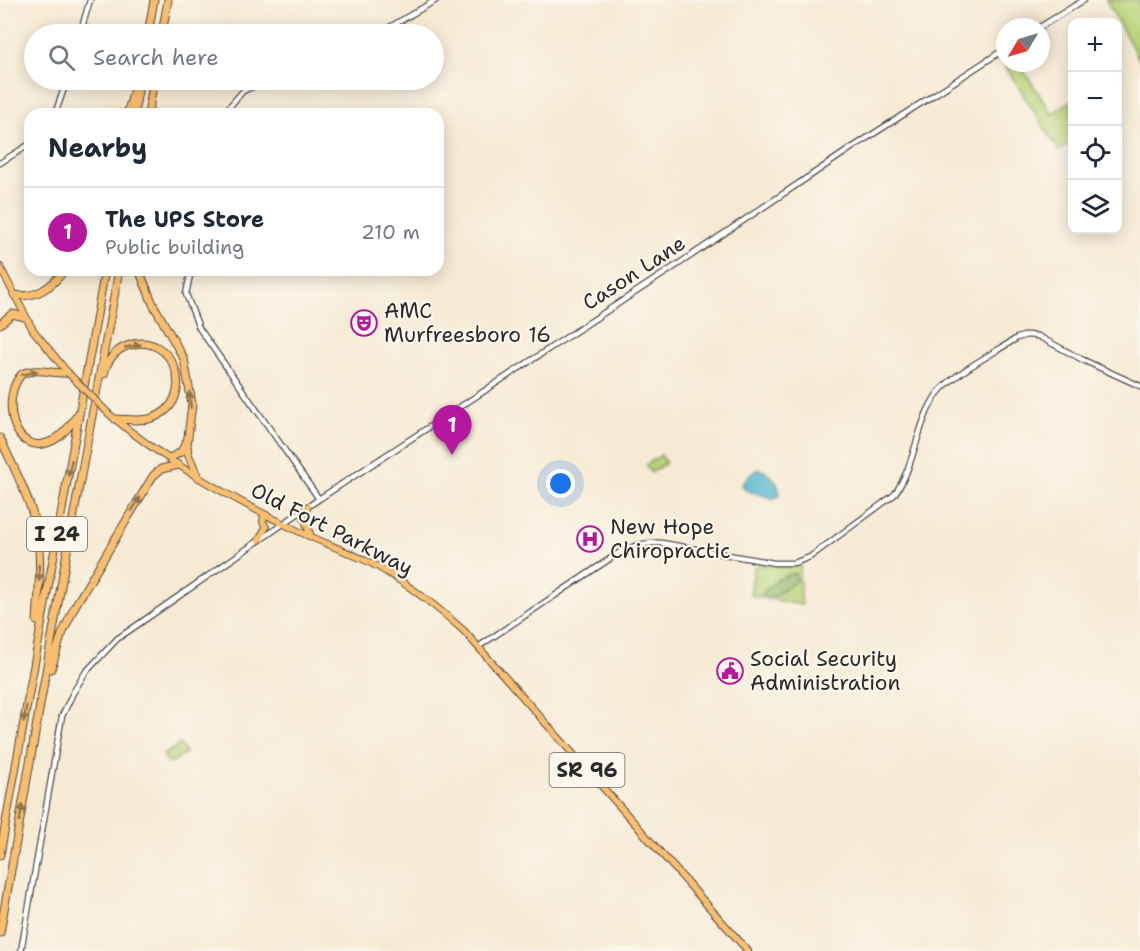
<!DOCTYPE html>
<html lang="en">
<head>
<meta charset="utf-8">
<style>
  body { margin:0; font-family:"Shantell Sans",sans-serif; background:#f2f2f3; color:#1f2937 }
  .controls { position:absolute; right:18px; top:18px; display:grid; overflow:hidden; border-radius:12px; box-shadow:0 3px 15px #0003 }
  .controls button { width:54px; height:54px; display:grid; place-items:center; padding:0; border:0; border-bottom:2px solid #e0e1e3; background:#fff; color:#1f2937; font:30px sans-serif }
  .compass { position:absolute; left:996px; top:18px; width:54px; height:54px; border-radius:50%; background:#fff; box-shadow:0 3px 15px #0003; rotate:232deg }
  .you { position:absolute; left:561px; top:484px; width:21px; height:21px; margin:-15px; border:4px solid #fff; border-radius:50%; background:#1a73e8; box-shadow:0 0 0 9px #1a73e833 }
  .badge { display:grid; place-items:center; width:39px; height:39px; border-radius:50%; background:#b5179e; color:#fff; font-size:20px; font-weight:700 }
  .pin { position:absolute; translate:-50% -50px; filter:drop-shadow(0 2px 3px #0008) }
  .pin::after { content:''; position:absolute; top:32px; width:21px; height:18px; background:inherit; clip-path:polygon(0 0,100% 0,50% 100%) }
  .list { margin:0; padding:0; list-style:none }
  h2 { display:flex; justify-content:space-between; align-items:center; height:78px; margin:0; padding:0 24px; font-size:26px }
  h2 small { font-size:20px; font-weight:400; color:#747a83 }
  .list li { display:grid; grid-template-columns:39px 1fr auto; gap:18px; align-items:center; box-sizing:border-box; height:90px; padding:0 24px; border-top:2px solid #e0e1e3 }
  .list b { display:block; font-size:22px; white-space:nowrap }
  .list p { margin:0; font-size:20px; white-space:nowrap; color:#747a83 }
  .list em { font-size:20px; font-style:normal; color:#747a83 }
  .icon { flex:none; width:33px; height:33px; fill:none; stroke:currentColor; stroke-width:2; stroke-linecap:round; stroke-linejoin:round }
  .map { position:relative; flex:none; width:1140px; height:951px; overflow:hidden }
  .search { position:absolute; background:#fff; box-shadow:0 3px 15px #0003; left:24px; top:24px; width:420px; height:66px; display:flex; align-items:center; gap:15px; box-sizing:border-box; padding:0 21px; border-radius:33px; color:#747a83; font-size:22px }
  .panel { position:absolute; background:#fff; box-shadow:0 3px 15px #0003; left:24px; top:108px; width:420px; height:168px; border-radius:18px }
  .map>svg:first-child { display:block }
  .green { fill:#b7d277; stroke:#717e51; stroke-width:1.5 }
  .forest { fill:#91b468; stroke:#5e704a; stroke-width:1.5 }
  .water { fill:#4eb4cd; stroke:#3c707c; stroke-width:1.5 }
  .lines { fill:none; stroke-linecap:round; stroke-linejoin:round }
  .minor-casing { stroke:#494844; stroke-width:7 }
  .major-casing { stroke:#494844; stroke-width:8 }
  .highway-casing { stroke:#494844; stroke-width:9 }
  .minor { stroke:#fff; stroke-width:4.5 }
  .major { stroke:#fabe6e; stroke-width:6 }
  .highway { stroke:#fabe6e; stroke-width:7 }
  .major-bridge-casing { stroke:#494844; stroke-width:8; stroke-linecap:butt }
  .major-bridge { stroke:#fabe6e; stroke-width:6 }
  .oneway { fill:#92744c }
  .labels { text-anchor:middle; stroke-width:4.5; stroke-linejoin:round; paint-order:stroke }
  .shield { fill:#fbf7ec; stroke:#696865; stroke-width:1.5 }
  .shield-label { font-size:20px; font-weight:bold; fill:#2b2b2b }
  .street-label { font-size:21px; fill:#2b2b2b; stroke:#fbf7ec }
  .poi-label { font-size:21px; fill:#2b2b2b; stroke:#fbf7ec; text-anchor:start }
</style>
</head>
<body>
<div class="map">
<svg width="1140" height="951" viewBox="0 0 1140 951">
  <rect width="100%" height="100%" fill="#fbf7ec"/>
  <filter id="ink" filterUnits="userSpaceOnUse"><feTurbulence type="fractalNoise" baseFrequency=".0167" numOctaves="2"/><feDisplacementMap in="SourceGraphic" scale="12" xChannelSelector="R" yChannelSelector="G"/><feConvolveMatrix kernelMatrix="1 2 1 2 8 2 1 2 1" color-interpolation-filters="sRGB"/></filter>
  <filter id="wash" filterUnits="userSpaceOnUse"><feTurbulence type="fractalNoise" baseFrequency=".008" numOctaves="4" result="noise"/><feDisplacementMap in="SourceGraphic" scale="24" xChannelSelector="R" yChannelSelector="G"/><feGaussianBlur stdDeviation="1.35" result="paint"/><feColorMatrix in="noise" values="0 0 0 0 0 0 0 0 0 0 0 0 0 0 0 0 0 1.4 0 .05"/><feComposite in="paint" operator="in"/></filter>
  <g filter="url(#wash)">
    <rect width="100%" height="100%" fill="#f6ead4"/>
    <path class="green" d="M1106,0H1140V61Z
      M1005,55V63H1019L1052,114L1072,100V142L1059,151L1000,58Z
      M661,455L666,463L651,473L646,465Z
      M758,564L779,567L801,565L799,576L802,605L750,595L754,568Z
      M180,744L186,753L169,764L163,755Z"/>
    <path class="forest" d="M795,573L797,581C786,587 778,597 766,599L762,596C769,583 781,576 795,573Z"/>
    <path class="water" d="M759,469C771,473 779,483 780,495L774,499L745,490L742,484L750,474Z"/>
  </g>
  <g filter="url(#ink)">
    <g class="lines">
      <g class="minor-casing">
        <path id="minor" d="M1040,27L1084,0
          M80,34L90,0
          M378,34L436,0
          M55,114L67,80
          M223,114L243,91L268,80
          M0,163L30,144
          M191,270L186,294L199,328L319,499
          M478,647L623,550C637,545 648,542 662,543L774,563H794L810,557L894,495C916,465 916,423 938,393C953,374 996,352 1017,338L1027,335L1038,336L1083,360L1140,386
          M21,951L62,716L73,693L85,673L117,639L319,499L671,269L850,149L1005,49"/>
      </g>
      <g class="major-casing">
        <path id="major" d="M0,267L33,330L68,373
          M109,414C164,461 229,497 294,529C318,541 344,550 369,562C405,581 434,604 464,631L748,951
          M308,506L304,517L311,537
          M259,540L266,527L263,522L264,514"/>
      </g>
      <g class="highway-casing">
        <path id="highway" d="M148,34L154,0
          M162,34L168,0
          M127,114L137,80
          M134,114L138,91
          M148,114L154,80
          M139,270L153,304L184,359L192,404L187,445L188,454L198,477
          M14,295C34,299 53,287 64,270
          M0,324L12,314L25,317
          M68,373C52,374 37,367 22,374C0,396 12,462 54,440C65,434 72,422 79,413
          M104,374C107,361 114,351 127,346C174,328 200,402 152,418C141,422 127,419 115,419
          M0,438C12,464 27,492 34,519C43,552 39,588 37,621
          M170,458L181,452L186,442
          M51,669L61,637L75,606L153,476L161,469L179,465
          M0,855L105,270
          M0,933L68,546L119,270"/>
      </g>
      <use href="#minor" class="minor"/>
      <use href="#major" class="major"/>
      <use href="#highway" class="highway"/>
      <g class="major-bridge-casing">
        <path id="major-bridge" d="M68,373L109,414"/>
      </g>
      <use href="#major-bridge" class="major-bridge"/>
    </g>
    <defs><path id="oneway-solid" d="M-6-.8H1V-3.2L6.5 0L1 3.2V.8H-6Z" transform="scale(1.5)"/></defs>
    <g class="oneway">
      <use href="#oneway-solid" transform="translate(133 346) rotate(-11)"/>
      <use href="#oneway-solid" transform="translate(30 373) rotate(-13)"/>
      <use href="#oneway-solid" transform="translate(190 400) rotate(-95)"/>
      <use href="#oneway-solid" transform="translate(70 468) rotate(101)"/>
      <use href="#oneway-solid" transform="translate(136 504) rotate(-59)"/>
      <use href="#oneway-solid" transform="translate(39 573) rotate(88)"/>
      <use href="#oneway-solid" transform="translate(25 714) rotate(100)"/>
      <use href="#oneway-solid" transform="translate(21 813) rotate(-80)"/>
    </g>
  </g>
  <defs>
    <g id="theatre-ring" transform="scale(1.35)"><circle r="9.5" fill="#fbf7ec" stroke="#b5179e" stroke-width="1.5"/><path d="M-5-5.5Q0-4 5-5.5V0Q5 5 0 6Q-5 5-5 0ZM-3.3-2.5H-1v1.5H-3.3ZM1-2.5H3.3v1.5H1ZM-2.8 1Q0 5.5 2.8 1Z" fill="#b5179e"/></g>
    <g id="hospital-ring" transform="scale(1.35)"><circle r="9.5" fill="#fbf7ec" stroke="#b5179e" stroke-width="1.5"/><path d="M-5-5h3v3.5h4V-5h3V5h-3V1.5h-4V5h-3Z" fill="#b5179e"/></g>
    <g id="civic-ring" transform="scale(1.35)"><circle r="9.5" fill="#fbf7ec" stroke="#b5179e" stroke-width="1.5"/><path d="M-.6-6.5H3V-4.5H.6V-3L4-1V1h2V6H-6V1h2V-1L-.6-3ZM-1.2 2.5V6h2.4V2.5Z" fill="#b5179e"/></g>
  </defs>
  <g fill-rule="evenodd">
    <use href="#theatre-ring" x="364" y="323"/>
    <use href="#hospital-ring" x="590" y="539"/>
    <use href="#civic-ring" x="730" y="671"/>
  </g>
  <g class="labels">
    <g class="shield">
      <rect x="27" y="517" width="60" height="34" rx="4.5"/>
      <rect x="549.5" y="753" width="75" height="34" rx="4.5"/>
    </g>
    <g class="shield-label">
      <text x="57" y="541">I 24</text>
      <text x="587" y="777">SR 96</text>
    </g>
    <g class="street-label">
      <text transform="translate(634 273) rotate(-33)" y="7">Cason Lane</text>
      <text transform="translate(332 529) rotate(27)" y="7">Old Fort Parkway</text>
    </g>
    <g class="poi-label">
      <text x="384" y="318">AMC<tspan x="384" dy="24">Murfreesboro 16</tspan></text>
      <text x="610" y="534">New Hope<tspan x="610" dy="24">Chiropractic</tspan></text>
      <text x="750" y="666">Social Security<tspan x="750" dy="24">Administration</tspan></text>
    </g>
  </g>
</svg>
<div class="controls">
<button>+</button>
<button>−</button>
<button><svg class="icon" aria-label="locate" viewBox="0 0 24 24"><circle cx="12" cy="12" r="6"/><path d="M12 2v4M12 18v4M2 12h4M18 12h4"/></svg></button>
<button><svg class="icon" aria-label="layers" viewBox="0 0 24 24"><path d="M12 4l9 5-9 5-9-5zM3 14l9 5 9-5"/></svg></button>
</div>
<svg class="compass" viewBox="-18 -18 36 36"><path d="M0-13l5 13h-10z" fill="#e53935"/><path d="M0 13l5-13h-10z" fill="#747a83"/></svg>
<div class="you"></div>
<div class="pin badge" style="left:452px;top:455px">1</div>
<div class="search"><svg class="icon" aria-label="search" viewBox="0 0 24 24"><circle cx="10" cy="10" r="6"/><path d="M15 15l6 6"/></svg>Search here</div>
<section class="panel">
<h2>Nearby<small></small></h2>
<ul class="list">
<li><span class="badge">1</span><div><b>The UPS Store</b><p>Public building</p></div><em>210 m</em></li>
</ul>
</section>
</div>
</body>
</html>
